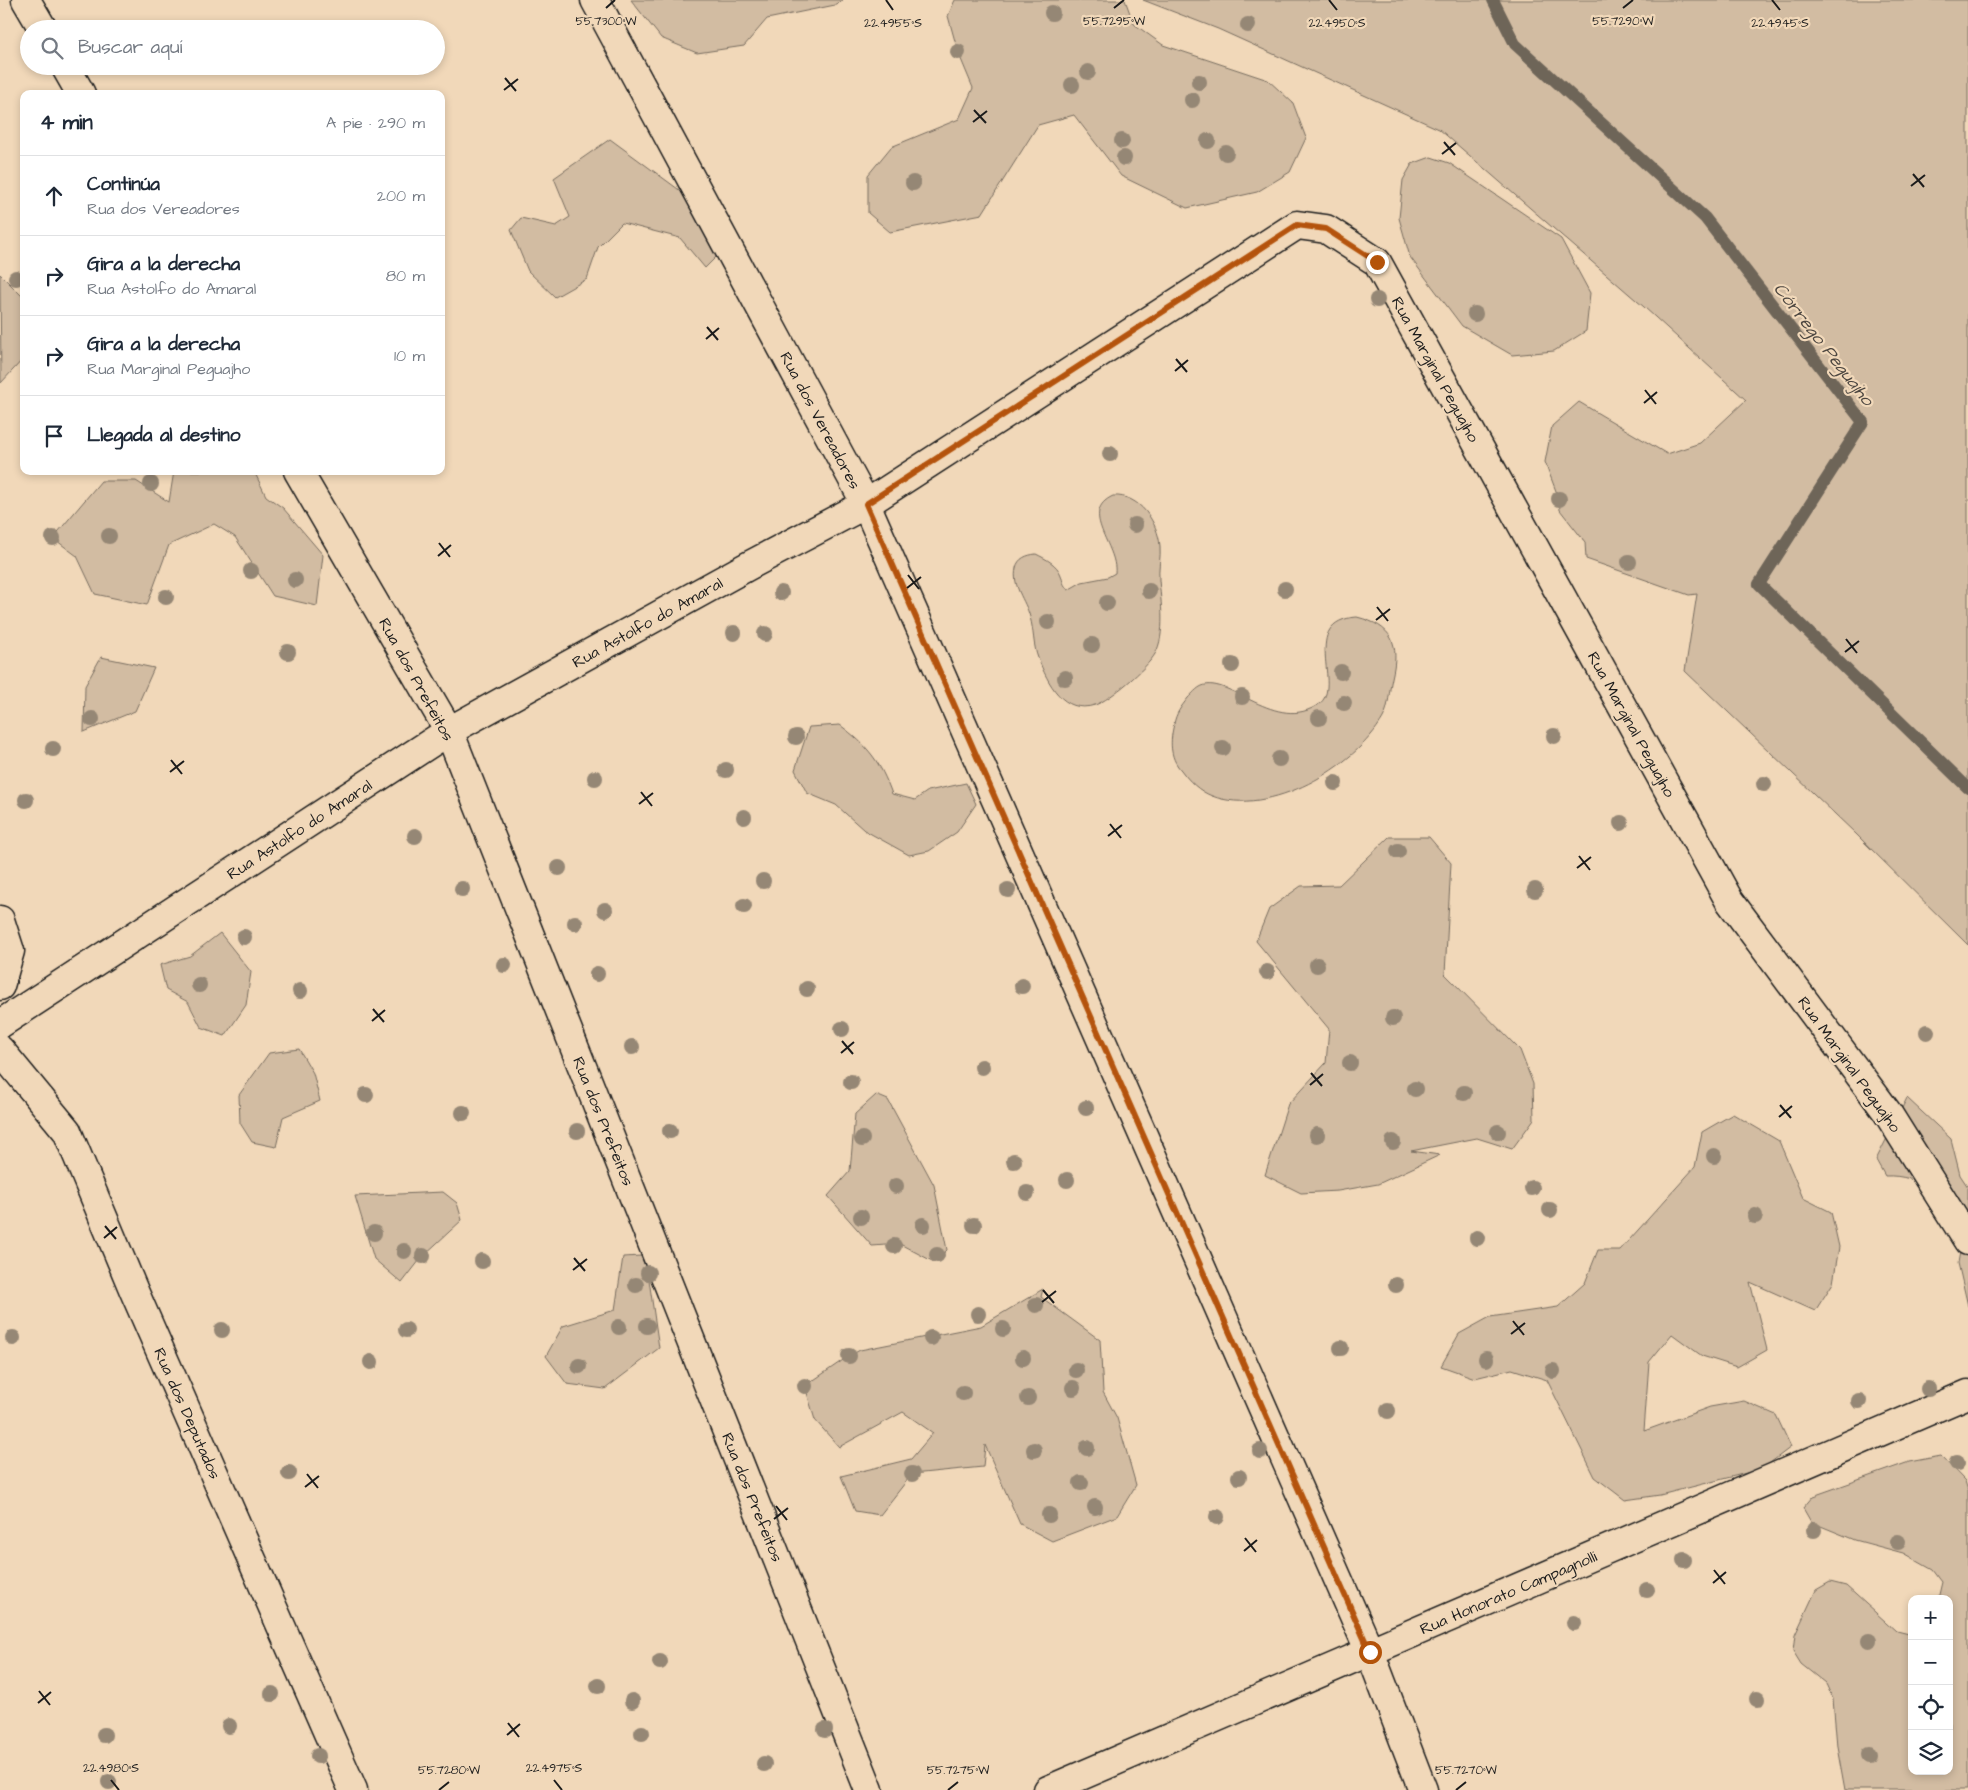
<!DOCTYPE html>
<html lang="es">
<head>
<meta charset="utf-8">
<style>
  body { margin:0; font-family:"Architects Daughter",sans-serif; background:#f2f2f3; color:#1f2937 }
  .controls { position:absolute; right:15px; bottom:15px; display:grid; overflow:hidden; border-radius:10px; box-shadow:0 2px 8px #0003 }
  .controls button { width:45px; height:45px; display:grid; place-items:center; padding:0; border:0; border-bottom:1px solid #e0e1e3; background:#fff; color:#1f2937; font:25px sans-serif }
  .stop { position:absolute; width:15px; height:15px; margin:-11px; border:4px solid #b45309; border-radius:50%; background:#fff }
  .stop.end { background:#b45309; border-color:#fff; box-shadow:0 1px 5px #0008 }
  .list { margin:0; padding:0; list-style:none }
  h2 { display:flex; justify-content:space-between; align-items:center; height:65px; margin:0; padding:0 20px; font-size:21px }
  h2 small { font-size:16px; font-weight:400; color:#747a83 }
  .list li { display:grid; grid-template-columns:32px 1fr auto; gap:15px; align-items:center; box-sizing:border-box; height:80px; padding:0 20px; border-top:1px solid #e0e1e3 }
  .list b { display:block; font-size:19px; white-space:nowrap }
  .list p { margin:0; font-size:16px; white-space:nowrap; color:#747a83 }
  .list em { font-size:16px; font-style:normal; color:#747a83 }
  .icon { flex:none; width:28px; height:28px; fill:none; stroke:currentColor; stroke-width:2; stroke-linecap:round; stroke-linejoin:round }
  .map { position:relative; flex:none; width:1968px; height:1790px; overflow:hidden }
  .search { position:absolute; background:#fff; box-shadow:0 2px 8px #0003; left:20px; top:20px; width:425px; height:55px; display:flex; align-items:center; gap:12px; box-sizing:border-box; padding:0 18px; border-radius:28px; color:#747a83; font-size:19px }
  .panel { position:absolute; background:#fff; box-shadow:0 2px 8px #0003; left:20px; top:90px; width:425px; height:385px; border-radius:10px }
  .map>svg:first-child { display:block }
  .green { fill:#d2bca2; stroke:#776c5f }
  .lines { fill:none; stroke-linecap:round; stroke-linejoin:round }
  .stream { stroke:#6e6559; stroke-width:12 }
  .street-casing { stroke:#1c1c1c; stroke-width:31 }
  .street { stroke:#f1d8b9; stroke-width:28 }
  .tree { fill:#958775 }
  .route { stroke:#b45309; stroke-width:6 }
  .ticks { fill:none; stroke:#1c1c1c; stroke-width:2 }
  .labels { text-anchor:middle; stroke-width:4.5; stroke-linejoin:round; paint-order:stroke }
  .street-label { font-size:16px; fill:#1c1c1c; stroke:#f1d8b9 }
  .water-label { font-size:18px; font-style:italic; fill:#4c4640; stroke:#f1d8b9 }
  .ticks-label { font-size:12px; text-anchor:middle; fill:#1c1c1c; stroke:#f1d8b9; stroke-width:4.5; stroke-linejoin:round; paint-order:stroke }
</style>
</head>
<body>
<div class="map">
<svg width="1968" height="1790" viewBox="0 0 1968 1790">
  <rect width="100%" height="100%" fill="#f1d8b9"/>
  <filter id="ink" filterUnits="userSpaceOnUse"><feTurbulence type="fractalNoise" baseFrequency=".02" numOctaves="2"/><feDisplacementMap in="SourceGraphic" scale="10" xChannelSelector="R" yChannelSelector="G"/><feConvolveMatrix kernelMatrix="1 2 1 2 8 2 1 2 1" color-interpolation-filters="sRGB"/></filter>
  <g filter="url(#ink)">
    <path class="green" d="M631,0H843L835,5L767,19L744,46L697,53L661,38Z
      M955,0H1125L1134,24L1163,45L1268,80L1293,103L1306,138L1290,172L1257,192L1187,208L1121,176L1074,115L1038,125L982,214L890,232L868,213V175L891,147L959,119L973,88L958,52L948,16Z
      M1143,0H1968V945L1856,834L1685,671L1697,594L1689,595L1586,559L1585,542L1560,510L1559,499L1545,462L1552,426L1579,402L1667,454L1700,443L1746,400L1644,307L1439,129L1218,29Z
      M610,139L701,206L722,251L705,268L680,238L622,223L598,247L587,279L555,297L528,271L511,230L521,218L556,226L570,217L554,178Z
      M1431,157L1449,163L1561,239L1590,293L1586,331L1554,351L1512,355L1462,326L1410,257L1399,218L1403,180L1412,164Z
      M0,274L24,298V358L1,383Z
      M174,471H254L266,496L283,508L323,555L317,606L273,596L235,537L214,524L169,545L147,605L95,594L77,556L53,538L101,481H136L169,502Z
      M1113,496C1139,494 1158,522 1160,546C1161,557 1158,568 1159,580C1161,600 1166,635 1155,654C1147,668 1110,700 1095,705C1063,715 1048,683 1038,658C1033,645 1034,631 1030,617C1025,599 1012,587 1016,568C1018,558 1027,555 1036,554C1046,559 1057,564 1061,575C1063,582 1063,584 1068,590L1082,582L1108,577L1115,573C1118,546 1078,512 1113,496Z
      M1357,617C1393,626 1400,644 1392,678C1389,691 1389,707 1383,718C1355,767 1269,818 1212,796C1199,791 1189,781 1181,770C1169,757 1170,740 1174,724C1176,713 1181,707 1188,698C1192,694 1197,688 1202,686C1229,675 1277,734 1319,704C1344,687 1298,621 1357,617Z
      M101,657L154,668L135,711L84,732L85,686Z
      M840,725C868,746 880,761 892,794L915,800L928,791L966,783L976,804L957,832L929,851L909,855L864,830L836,805L807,793L795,770L809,727Z
      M1389,837H1429L1451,863L1445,974L1520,1050L1533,1084L1534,1119L1512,1149L1477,1138L1411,1151L1440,1155L1378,1184L1338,1191L1301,1193L1265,1175L1288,1104L1326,1063L1329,1029L1256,941L1269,909L1301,886L1339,885Z
      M220,933L251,972L246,1005L225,1036L201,1027L188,1002L166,990L160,965L190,956Z
      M299,1049L313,1073L320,1101L283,1117L276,1147L252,1142L240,1123L239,1095L269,1053Z
      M876,1095L888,1100L934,1185L947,1250L934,1262L900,1244L872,1246L828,1196L850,1171L855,1114Z
      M1907,1098L1951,1139L1960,1175L1968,1187V1306L1958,1263L1965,1223C1943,1198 1921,1174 1885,1176L1876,1160Z
      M1733,1114L1779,1141L1803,1198L1831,1212L1839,1247L1833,1283L1815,1311L1750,1282L1767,1350L1737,1367L1702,1356L1672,1334L1649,1362L1644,1431L1710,1407L1744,1401L1776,1415L1791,1447L1762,1469L1660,1495L1625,1500L1595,1477L1547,1380L1512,1369L1475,1378L1441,1366L1459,1334L1490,1317L1558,1307L1585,1283L1598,1250H1620L1695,1167L1702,1132Z
      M443,1192L457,1203L462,1220L423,1256L402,1283L374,1259L355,1196Z
      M641,1256L648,1273L659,1348L605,1389L567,1384L546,1356L563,1326L615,1310L623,1257Z
      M1043,1289L1041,1297L1100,1340L1103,1392L1117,1418L1136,1485L1117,1516L1052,1541L1020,1524L985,1445L983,1467L912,1474L880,1515L855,1511L841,1476L911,1459L933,1433L903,1412L839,1447L815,1420L805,1386L849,1356L860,1350L981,1326Z
      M1941,1456L1965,1481L1968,1491V1790H1845L1837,1746L1833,1699L1826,1684L1801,1664L1793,1651L1795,1635L1816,1590L1830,1582L1846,1586L1896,1631L1912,1635V1771H1949V1599H1938L1942,1582L1933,1570L1903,1553L1855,1540L1811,1522L1803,1508L1813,1496L1909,1462Z"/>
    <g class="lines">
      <path class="stream" d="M1493,0L1515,44L1705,218L1863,422L1759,584L1968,788"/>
      <g class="street-casing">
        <path id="street" d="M26,0L43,29
          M595,0L866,504L1370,1652L1423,1790
          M65,66L81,94
          M298,471L449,731L869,1790
          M0,920L10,951L0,986
          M0,1024L449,731L750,565L866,504L1297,225L1326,229L1377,262L1729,900L1887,1112L1968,1241
          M0,1050L67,1131L134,1291L353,1790
          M1048,1790L1968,1394"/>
      </g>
      <use href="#street" class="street"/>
    </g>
    <g class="tree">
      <circle cx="1052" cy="13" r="8"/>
      <circle cx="1248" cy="25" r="8"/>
      <circle cx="958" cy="52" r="8"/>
      <circle cx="1088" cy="72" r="8"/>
      <circle cx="1199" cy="82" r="8"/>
      <circle cx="1072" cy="85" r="8"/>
      <circle cx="1192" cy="100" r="8"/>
      <circle cx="1122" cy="141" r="8"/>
      <circle cx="1208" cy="141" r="8"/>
      <circle cx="1226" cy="153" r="8"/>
      <circle cx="1124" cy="158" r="8"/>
      <circle cx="913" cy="183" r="8"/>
      <circle cx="16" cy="278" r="8"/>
      <circle cx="1377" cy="300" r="8"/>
      <circle cx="1475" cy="314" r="8"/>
      <circle cx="1110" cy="454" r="8"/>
      <circle cx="151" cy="484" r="8"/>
      <circle cx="1559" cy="499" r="8"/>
      <circle cx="1135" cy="525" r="8"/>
      <circle cx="109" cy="536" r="8"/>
      <circle cx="53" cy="538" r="8"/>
      <circle cx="1629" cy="562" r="8"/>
      <circle cx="251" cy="571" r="8"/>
      <circle cx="295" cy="580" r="8"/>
      <circle cx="1285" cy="589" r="8"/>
      <circle cx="1149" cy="591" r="8"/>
      <circle cx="781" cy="593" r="8"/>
      <circle cx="166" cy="597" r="8"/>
      <circle cx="1107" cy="603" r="8"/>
      <circle cx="1048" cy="622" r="8"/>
      <circle cx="734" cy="633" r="8"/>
      <circle cx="765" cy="634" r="8"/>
      <circle cx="1092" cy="645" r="8"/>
      <circle cx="288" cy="652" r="8"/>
      <circle cx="1232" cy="665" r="8"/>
      <circle cx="1341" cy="672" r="8"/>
      <circle cx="1065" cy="678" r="8"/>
      <circle cx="1242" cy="697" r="8"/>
      <circle cx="1344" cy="703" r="8"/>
      <circle cx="1319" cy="718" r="8"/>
      <circle cx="92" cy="719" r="8"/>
      <circle cx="1554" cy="736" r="8"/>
      <circle cx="796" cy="737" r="8"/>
      <circle cx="1223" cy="748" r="8"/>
      <circle cx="53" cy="749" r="8"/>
      <circle cx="1279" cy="759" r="8"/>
      <circle cx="726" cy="770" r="8"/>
      <circle cx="595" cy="778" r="8"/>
      <circle cx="1335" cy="783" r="8"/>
      <circle cx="1764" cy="784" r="8"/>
      <circle cx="26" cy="800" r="8"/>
      <circle cx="744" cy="817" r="8"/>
      <circle cx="1621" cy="823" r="8"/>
      <circle cx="415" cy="836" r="8"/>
      <circle cx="1398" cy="851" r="8"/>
      <circle cx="559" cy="868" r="8"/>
      <circle cx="763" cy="881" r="8"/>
      <circle cx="462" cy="889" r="8"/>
      <circle cx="1008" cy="890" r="8"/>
      <circle cx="1535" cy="890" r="8"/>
      <circle cx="744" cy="906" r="8"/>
      <circle cx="605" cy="910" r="8"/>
      <circle cx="575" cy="923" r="8"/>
      <circle cx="244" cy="937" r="8"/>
      <circle cx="504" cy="965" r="8"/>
      <circle cx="1317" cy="965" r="8"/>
      <circle cx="1267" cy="972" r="8"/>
      <circle cx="597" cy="974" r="8"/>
      <circle cx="199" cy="985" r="8"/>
      <circle cx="1022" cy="986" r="8"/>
      <circle cx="807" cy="989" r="8"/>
      <circle cx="300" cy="991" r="8"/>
      <circle cx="1393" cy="1018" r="8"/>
      <circle cx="842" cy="1029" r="8"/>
      <circle cx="1927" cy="1032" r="8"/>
      <circle cx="632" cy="1047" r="8"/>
      <circle cx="1350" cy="1063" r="8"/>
      <circle cx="982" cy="1067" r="8"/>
      <circle cx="851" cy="1082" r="8"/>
      <circle cx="1415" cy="1089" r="8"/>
      <circle cx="1464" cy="1093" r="8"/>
      <circle cx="366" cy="1095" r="8"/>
      <circle cx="1086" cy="1108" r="8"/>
      <circle cx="463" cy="1113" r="8"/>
      <circle cx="577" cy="1131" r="8"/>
      <circle cx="670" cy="1131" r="8"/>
      <circle cx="1498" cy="1132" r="8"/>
      <circle cx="1317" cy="1135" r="8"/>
      <circle cx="862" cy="1139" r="8"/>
      <circle cx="1393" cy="1142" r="8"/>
      <circle cx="1714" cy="1156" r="8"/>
      <circle cx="1014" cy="1161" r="8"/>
      <circle cx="1067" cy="1180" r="8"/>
      <circle cx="896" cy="1186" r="8"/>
      <circle cx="1532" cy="1188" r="8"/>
      <circle cx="1027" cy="1193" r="8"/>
      <circle cx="1550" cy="1210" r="8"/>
      <circle cx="1755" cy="1216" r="8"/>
      <circle cx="861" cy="1217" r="8"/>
      <circle cx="923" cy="1225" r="8"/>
      <circle cx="974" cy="1225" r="8"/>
      <circle cx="374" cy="1233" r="8"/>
      <circle cx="1477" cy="1238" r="8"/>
      <circle cx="894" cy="1246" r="8"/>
      <circle cx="404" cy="1251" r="8"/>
      <circle cx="937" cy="1255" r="8"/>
      <circle cx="423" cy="1256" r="8"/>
      <circle cx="482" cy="1261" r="8"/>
      <circle cx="648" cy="1273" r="8"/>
      <circle cx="636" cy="1285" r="8"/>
      <circle cx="1396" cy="1285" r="8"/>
      <circle cx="1036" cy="1305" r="8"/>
      <circle cx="978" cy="1314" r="8"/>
      <circle cx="647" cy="1326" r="8"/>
      <circle cx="619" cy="1327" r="8"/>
      <circle cx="1003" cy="1329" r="8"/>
      <circle cx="222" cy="1330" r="8"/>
      <circle cx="406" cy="1330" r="8"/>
      <circle cx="13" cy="1338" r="8"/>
      <circle cx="931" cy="1338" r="8"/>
      <circle cx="1341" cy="1348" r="8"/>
      <circle cx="849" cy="1356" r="8"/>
      <circle cx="1023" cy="1358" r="8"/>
      <circle cx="1486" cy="1359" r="8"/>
      <circle cx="371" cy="1362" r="8"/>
      <circle cx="579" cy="1366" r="8"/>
      <circle cx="1076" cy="1370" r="8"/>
      <circle cx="1553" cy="1371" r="8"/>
      <circle cx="805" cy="1386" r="8"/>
      <circle cx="1073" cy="1388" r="8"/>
      <circle cx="1928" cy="1389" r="8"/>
      <circle cx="963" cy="1393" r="8"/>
      <circle cx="1028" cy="1398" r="8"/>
      <circle cx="1859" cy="1401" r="8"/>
      <circle cx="1388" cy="1411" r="8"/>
      <circle cx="1087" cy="1448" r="8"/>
      <circle cx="1034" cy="1450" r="8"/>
      <circle cx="1260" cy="1451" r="8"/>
      <circle cx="1957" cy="1463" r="8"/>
      <circle cx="289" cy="1473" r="8"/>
      <circle cx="912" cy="1474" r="8"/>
      <circle cx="1239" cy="1477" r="8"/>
      <circle cx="1081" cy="1483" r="8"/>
      <circle cx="1095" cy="1507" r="8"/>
      <circle cx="1049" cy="1515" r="8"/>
      <circle cx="1217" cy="1517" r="8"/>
      <circle cx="1814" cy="1530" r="8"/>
      <circle cx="1898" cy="1542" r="8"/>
      <circle cx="1684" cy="1560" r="8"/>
      <circle cx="1647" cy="1590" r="8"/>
      <circle cx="1574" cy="1623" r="8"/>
      <circle cx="1869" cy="1641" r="8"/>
      <circle cx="660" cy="1662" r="8"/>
      <circle cx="598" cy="1686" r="8"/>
      <circle cx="272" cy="1694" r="8"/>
      <circle cx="1757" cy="1699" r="8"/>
      <circle cx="632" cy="1701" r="8"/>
      <circle cx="229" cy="1726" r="8"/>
      <circle cx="825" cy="1730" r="8"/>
      <circle cx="642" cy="1733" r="8"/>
      <circle cx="104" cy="1735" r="8"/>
      <circle cx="1869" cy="1755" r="8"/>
      <circle cx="318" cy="1756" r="8"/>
      <circle cx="764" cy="1764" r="8"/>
      <circle cx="109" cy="1782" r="8"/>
    </g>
  </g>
  <g class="lines" filter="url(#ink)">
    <path class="route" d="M1370,1652L866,504L1297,225L1326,229L1377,262"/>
  </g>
  <path class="ticks" d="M886,0L893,10M1329,0L1337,10M1772,0L1780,10M606,8L615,0M1114,8L1124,0M1623,8L1633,0M505,78L516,91M504,90L518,79M974,110L986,123M973,122L987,111M1444,142L1455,155M1442,154L1456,143M1913,174L1924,187M1911,186L1925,175M707,327L718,340M706,339L719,328M1176,359L1187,372M1175,371L1188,360M1645,390L1656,404M1644,403L1657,392M439,543L450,557M438,556L451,545M908,575L919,589M907,588L921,577M1377,607L1388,621M1376,620L1390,609M1846,639L1857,653M1845,652L1859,641M171,760L182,774M170,772L184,761M641,792L652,806M639,804L653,793M1110,824L1121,838M1108,836L1122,825M1579,856L1590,870M1577,868L1591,857M373,1009L384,1022M372,1021L385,1010M842,1041L853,1054M841,1053L854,1042M1311,1073L1322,1086M1310,1085L1323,1074M1780,1105L1791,1118M1779,1117L1792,1106M105,1226L116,1239M104,1238L117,1227M574,1258L585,1271M573,1270L587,1259M1043,1290L1054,1303M1042,1302L1056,1291M1513,1321L1524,1335M1511,1334L1525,1323M307,1474L318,1488M305,1487L319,1476M776,1506L787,1520M774,1519L788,1508M1245,1538L1256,1552M1244,1551L1257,1540M1714,1570L1725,1584M1713,1583L1726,1572M39,1691L50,1705M38,1703L51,1692M508,1723L519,1737M507,1735L520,1724M111,1780L119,1790M554,1780L562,1790M439,1790L449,1782M948,1790L958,1782M1456,1790L1466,1782"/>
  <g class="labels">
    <g class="street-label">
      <text transform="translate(1436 369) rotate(61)" y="6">Rua Marginal Peguajho</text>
      <text transform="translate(821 420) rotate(62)" y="6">Rua dos Vereadores</text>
      <text transform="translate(647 622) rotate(-29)" y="6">Rua Astolfo do Amaral</text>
      <text transform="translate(417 679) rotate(61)" y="6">Rua dos Prefeitos</text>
      <text transform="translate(1632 724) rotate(61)" y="6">Rua Marginal Peguajho</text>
      <text transform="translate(299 829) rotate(-33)" y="6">Rua Astolfo do Amaral</text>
      <text transform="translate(1850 1064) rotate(54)" y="6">Rua Marginal Peguajho</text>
      <text transform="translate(604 1121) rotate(68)" y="6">Rua dos Prefeitos</text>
      <text transform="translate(188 1413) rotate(66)" y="6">Rua dos Deputados</text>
      <text transform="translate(753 1497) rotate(68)" y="6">Rua dos Prefeitos</text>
      <text transform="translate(1508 1592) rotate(-23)" y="6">Rua Honorato Campagnolli</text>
    </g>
    <g class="water-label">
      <text transform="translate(1824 344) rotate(52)" y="6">Córrego Peguajho</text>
    </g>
  </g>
  <g class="ticks-label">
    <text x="1114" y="25">55.7295°W</text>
    <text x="1623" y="25">55.7290°W</text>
    <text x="606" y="25">55.7300°W</text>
    <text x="893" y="27">22.4955°S</text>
    <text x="1337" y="27">22.4950°S</text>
    <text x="1780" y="27">22.4945°S</text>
    <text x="111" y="1772">22.4980°S</text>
    <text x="554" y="1772">22.4975°S</text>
    <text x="449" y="1774">55.7280°W</text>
    <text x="958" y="1774">55.7275°W</text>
    <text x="1466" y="1774">55.7270°W</text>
  </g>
</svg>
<div class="controls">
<button>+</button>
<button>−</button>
<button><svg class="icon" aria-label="locate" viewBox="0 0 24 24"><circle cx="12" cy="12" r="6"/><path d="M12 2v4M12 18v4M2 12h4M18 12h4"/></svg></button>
<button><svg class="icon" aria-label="layers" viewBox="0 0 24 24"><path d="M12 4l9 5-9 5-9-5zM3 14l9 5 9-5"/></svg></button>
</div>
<div class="stop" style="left:1370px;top:1652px"></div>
<div class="stop end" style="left:1377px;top:262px"></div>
<div class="search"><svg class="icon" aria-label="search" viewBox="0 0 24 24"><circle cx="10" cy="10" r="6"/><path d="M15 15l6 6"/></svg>Buscar aquí</div>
<section class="panel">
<h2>4 min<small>A pie · 290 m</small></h2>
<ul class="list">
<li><svg class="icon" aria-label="ahead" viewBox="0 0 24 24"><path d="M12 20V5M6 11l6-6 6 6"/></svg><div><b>Continúa</b><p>Rua dos Vereadores</p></div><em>200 m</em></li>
<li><svg class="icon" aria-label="right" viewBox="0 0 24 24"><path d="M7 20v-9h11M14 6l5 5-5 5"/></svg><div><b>Gira a la derecha</b><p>Rua Astolfo do Amaral</p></div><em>80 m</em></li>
<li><svg class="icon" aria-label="right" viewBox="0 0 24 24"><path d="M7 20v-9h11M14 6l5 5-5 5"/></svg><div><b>Gira a la derecha</b><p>Rua Marginal Peguajho</p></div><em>10 m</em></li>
<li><svg class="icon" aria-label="arrive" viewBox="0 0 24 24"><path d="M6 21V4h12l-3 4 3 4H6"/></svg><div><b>Llegada al destino</b></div></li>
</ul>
</section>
</div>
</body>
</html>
